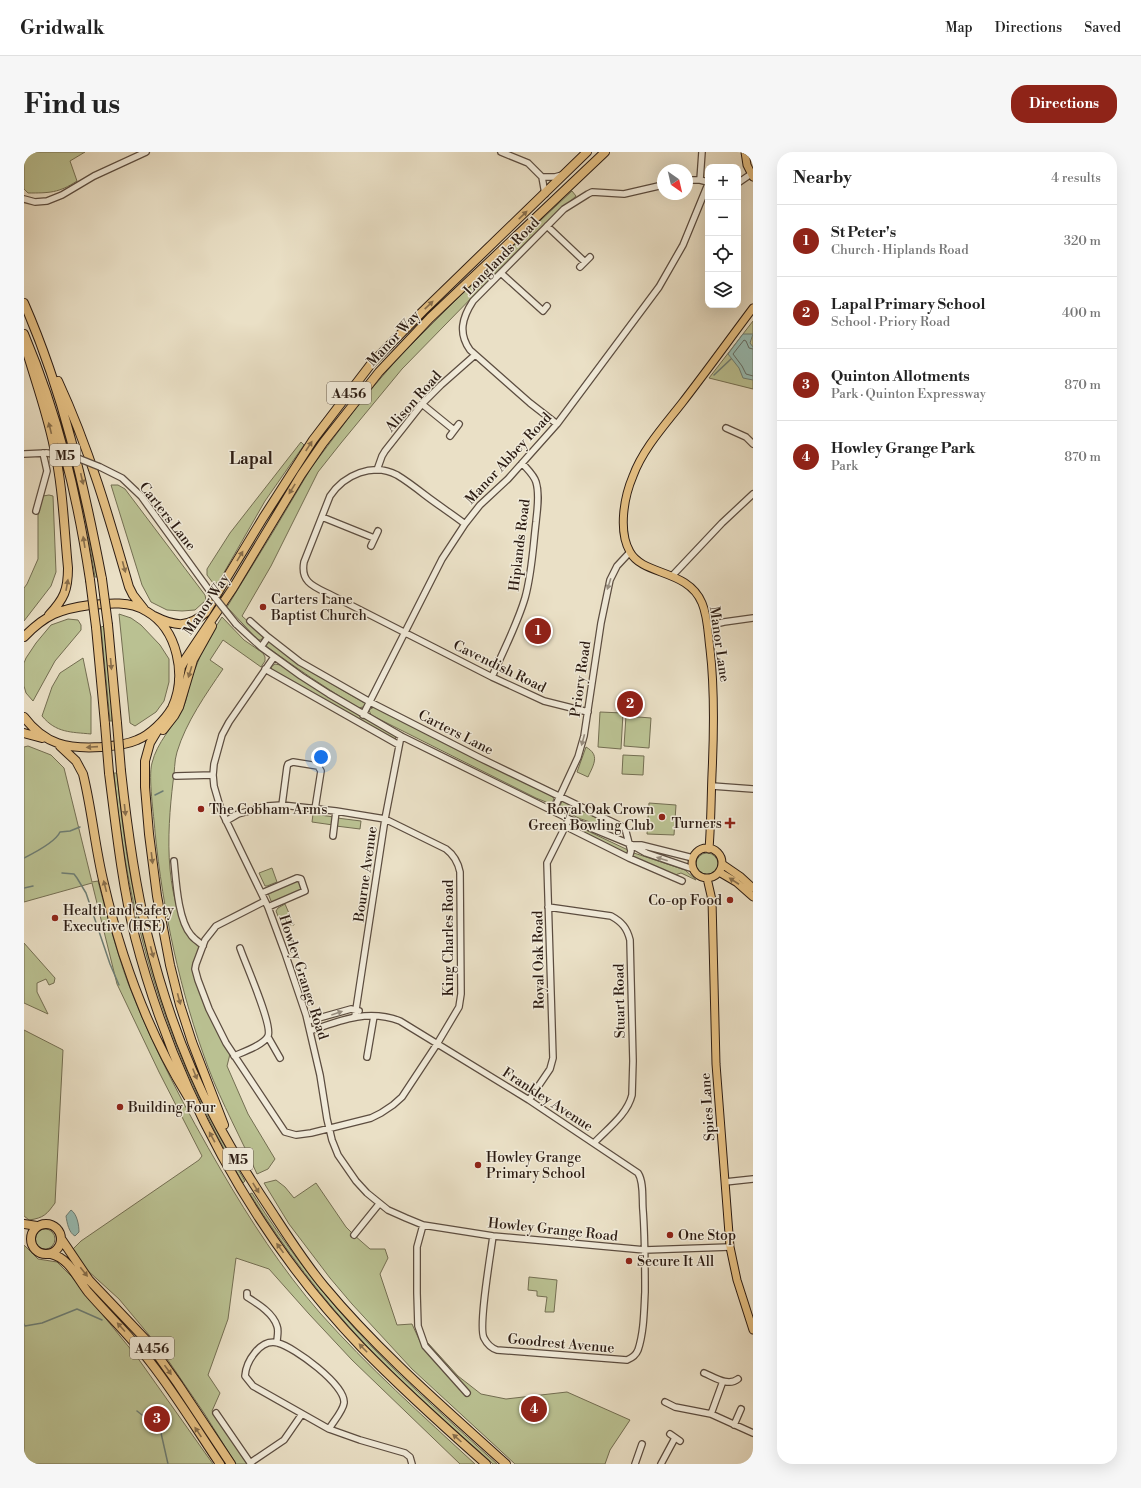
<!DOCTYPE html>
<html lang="en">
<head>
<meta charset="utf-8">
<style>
  body { margin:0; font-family:"Libre Bodoni",serif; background:#f6f6f6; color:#222 }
  .controls { position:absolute; right:12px; top:12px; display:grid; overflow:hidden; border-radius:8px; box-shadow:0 4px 16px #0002 }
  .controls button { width:36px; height:36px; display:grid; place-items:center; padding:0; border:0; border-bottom:1px solid #e0e0e0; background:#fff; color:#222; font:20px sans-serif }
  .compass { position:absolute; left:633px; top:12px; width:36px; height:36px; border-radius:50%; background:#fff; box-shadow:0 4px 16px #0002; rotate:146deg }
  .you { position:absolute; left:297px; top:605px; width:14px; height:14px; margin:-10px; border:3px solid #fff; border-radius:50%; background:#1a73e8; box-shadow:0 0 0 6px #1a73e833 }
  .badge { display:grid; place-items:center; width:26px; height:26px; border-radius:50%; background:#8f2418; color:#fff; font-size:13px; font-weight:700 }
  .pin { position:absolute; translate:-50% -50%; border:2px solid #fff; box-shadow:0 1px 4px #0006 }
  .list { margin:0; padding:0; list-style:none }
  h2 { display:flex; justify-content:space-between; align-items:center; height:52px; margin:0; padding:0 16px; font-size:17px }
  h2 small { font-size:13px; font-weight:400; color:#767676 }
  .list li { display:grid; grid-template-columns:26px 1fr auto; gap:12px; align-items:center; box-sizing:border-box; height:72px; padding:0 16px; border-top:1px solid #e0e0e0 }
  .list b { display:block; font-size:15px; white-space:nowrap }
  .list p { margin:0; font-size:13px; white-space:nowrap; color:#767676 }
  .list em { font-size:13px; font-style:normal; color:#767676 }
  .icon { flex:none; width:22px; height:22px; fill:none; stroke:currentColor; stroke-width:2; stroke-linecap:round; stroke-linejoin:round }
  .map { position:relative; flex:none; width:729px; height:1312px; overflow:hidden; border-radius:16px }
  header { display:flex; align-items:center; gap:24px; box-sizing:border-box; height:56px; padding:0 20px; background:#fff; border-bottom:1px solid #e0e0e0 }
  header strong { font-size:19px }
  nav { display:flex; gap:22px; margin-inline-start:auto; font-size:14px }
  .intro { display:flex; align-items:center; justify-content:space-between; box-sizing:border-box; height:96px; padding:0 24px }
  h1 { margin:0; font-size:28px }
  .button { padding:10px 18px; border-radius:16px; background:#8f2418; color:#fff; font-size:14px; font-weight:700 }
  main { display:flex; gap:24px; padding:0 24px }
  aside { flex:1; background:#fff; border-radius:16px; box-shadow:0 4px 16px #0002 }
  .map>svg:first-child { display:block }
  .green { fill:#bac192; stroke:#736e52 }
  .water { fill:#98bdb4; stroke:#6d7d74 }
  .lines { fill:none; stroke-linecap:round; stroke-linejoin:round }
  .shore { stroke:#626c64; stroke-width:1 }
  .stream { stroke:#6d7d74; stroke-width:1.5 }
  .minor-casing { stroke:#5c4d40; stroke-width:8 }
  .major-casing { stroke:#2c1c13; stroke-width:9 }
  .highway-casing { stroke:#2c1c13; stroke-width:10 }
  .minor { stroke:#f1ebda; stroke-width:5.5 }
  .major { stroke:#e5c083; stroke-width:7 }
  .highway { stroke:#e5c083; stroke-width:8 }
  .minor-bridge-casing { stroke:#5c4d40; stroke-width:8; stroke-linecap:butt }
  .highway-bridge-casing { stroke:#2c1c13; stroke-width:10; stroke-linecap:butt }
  .minor-bridge { stroke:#f1ebda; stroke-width:5.5 }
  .highway-bridge { stroke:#e5c083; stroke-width:8 }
  .oneway { fill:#886e4b }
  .oneway2 { fill:#988e80 }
  .poi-dot { fill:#8f2418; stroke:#f1ebda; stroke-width:1.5 }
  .labels { text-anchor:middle; stroke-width:3; stroke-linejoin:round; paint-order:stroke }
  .shield { fill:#f1ebda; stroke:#675a4f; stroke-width:1 }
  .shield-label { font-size:13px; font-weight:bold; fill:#2c1c13 }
  .street-label { font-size:14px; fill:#2c1c13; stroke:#f1ebda }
  .poi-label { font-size:14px; fill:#2c1c13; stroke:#f1ebda; text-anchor:start }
  .quarter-label { font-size:16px; font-weight:bold; fill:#2c1c13; stroke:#f1ebda }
</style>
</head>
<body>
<header>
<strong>Gridwalk</strong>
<nav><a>Map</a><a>Directions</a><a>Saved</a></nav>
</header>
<div class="intro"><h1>Find us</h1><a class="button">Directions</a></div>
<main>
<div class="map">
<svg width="729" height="1312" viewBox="0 0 729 1312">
  <rect width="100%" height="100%" fill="#eae0c6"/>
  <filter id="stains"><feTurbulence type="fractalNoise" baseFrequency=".005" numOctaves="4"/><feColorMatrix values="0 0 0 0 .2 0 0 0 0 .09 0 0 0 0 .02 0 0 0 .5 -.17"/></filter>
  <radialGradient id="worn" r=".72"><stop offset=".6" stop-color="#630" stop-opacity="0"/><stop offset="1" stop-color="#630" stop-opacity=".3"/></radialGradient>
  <path class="green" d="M0,0H61L46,9L53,29C35,41 25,41 4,41L0,37Z
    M548,39L552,44L506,86L378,217L317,291L294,320L247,414L218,464L240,484L237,488H234L203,455L249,380L287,316L338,248L375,205L438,142Z
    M729,169V237L685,226Z
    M277,290L280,293L241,349L194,431H189L183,423V417L206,381Z
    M87,333H94L101,337L181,443L182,448L171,458L158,459L143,458L127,450L118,433Z
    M25,343L29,344L32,420L27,434L0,469V436L3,432L14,407V363L19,344Z
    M59,353L73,425H71Z
    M95,462L107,466L117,473L136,493L145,507V530L140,549L132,560L111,574L106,571Z
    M198,465L220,488L239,501L241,505V509L237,515L199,488L186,508L199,517C182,542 162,570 153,600C150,609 151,620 149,630C143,680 138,757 176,796L169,816L183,859L206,902L203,914L224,962L251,1007L244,1017L233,1022C217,986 198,952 184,915C156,840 139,759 131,680C130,664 124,625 128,611C133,590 149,575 159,556C163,548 164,538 166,530C169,522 172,515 175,507C180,492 190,478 198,465Z
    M44,467L54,468L57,473V478L31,509L9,549L2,541L0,534V511L2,506L12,491L27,473Z
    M80,474L88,558V569H86L77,475Z
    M244,490H247L277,514L342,552L339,555L335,556C303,537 272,516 242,494V491Z
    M59,506L67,545V582C47,580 32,581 18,564L28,535L36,521Z
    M251,512L256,513L321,555L372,584L371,588L256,524L248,518L247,515Z
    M350,555L511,635L529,645L530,647L527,652L512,646L347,563L345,558Z
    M576,560L599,561L597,597L574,595Z
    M602,564L627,566L625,596L600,594Z
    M4,594L27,603L40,616L68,730L74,729C83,763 92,798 104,831C129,896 162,958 197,1018C226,1068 258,1117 296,1161C344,1215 398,1263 451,1312H436L328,1208L285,1162L245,1117L212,1106L204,1167L184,1223L196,1241L188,1259L223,1312H212L180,1261L135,1195L95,1147L63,1118L49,1097L57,1089L175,1008L178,1004L135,920L93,832L68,731L0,750V595Z
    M562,595C576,603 570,612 564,625L553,620Z
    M599,603L620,604L619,623L598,622Z
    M90,621H93C97,663 102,705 111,746C131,845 168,943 221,1029L219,1031C143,899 104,773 90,621Z
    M538,649L599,679V681L557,667L535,657Z
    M625,651L652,653L650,683L623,682Z
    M289,662L310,665L309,673L288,670Z
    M313,666L337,669L336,677L312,674Z
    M549,672L604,698L603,702L546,675Z
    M672 712a11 11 0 1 1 22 0a11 11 0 1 1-22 0Z
    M610,701L661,718L672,728L657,721L651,723L607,706Z
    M248,716L253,730L243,734H241L235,721Z
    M274,729L276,730L278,738L250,751L247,749L244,741Z
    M261,752L270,773L257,772L252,759L254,756Z
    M0,791L31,826L30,831L25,833L22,827L13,831V840L24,862L0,851Z
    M0,878L39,898L31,1051C23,1062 20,1066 5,1068L0,1064Z
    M252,1028L261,1035L270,1046L292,1031L322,1075L330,1083L346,1097H361L364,1106L356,1122L373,1173L388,1172L399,1196L404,1191L434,1224L457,1242L482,1247L543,1240L606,1268L586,1298L581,1312H491L388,1217L328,1152L306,1126L265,1072L240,1031Z
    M228,1041C262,1095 302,1147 347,1194C387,1235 430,1273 473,1312H469C426,1273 382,1235 342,1193C298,1147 260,1096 226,1042Z
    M11 1087a10 10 0 1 1 20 0a10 10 0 1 1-20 0Z
    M0,1093L14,1107L33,1110L48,1125L113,1205L189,1312H0Z
    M505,1125L533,1128L530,1160H521L523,1145L513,1144V1139L504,1138Z"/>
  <path class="water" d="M719,182H729L726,191L729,195V228L719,226L715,216L704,202Z
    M47,1058C53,1062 55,1073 55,1080L51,1084C45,1081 43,1071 42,1064Z"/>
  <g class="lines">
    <path class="shore" d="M729,197L725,196L722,189L720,188L709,202L718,214L722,222L729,224"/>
    <path class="stream" d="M690,223L707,207
      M131,643L139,639
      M0,706C10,701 32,689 36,680L46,679L56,675
      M38,721L50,722L53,726L62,741L86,812L95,833
      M0,736L9,734
      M0,1172L1,1174L18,1171L53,1157L78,1168
      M113,1259L137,1278
      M137,1281L144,1312"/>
    <g class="minor-casing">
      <path id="minor" d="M477,0L504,11L518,25L521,42
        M518,25H531L538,23
        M663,28H676L684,30
        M676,28L678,0
        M714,31L727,22
        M0,47L11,50L23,49L38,43L70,24L122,0
        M523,74L561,110
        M556,115L566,105
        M478,122L519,159L523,154
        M398,252L430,278
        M533,272L506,251L446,198C434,181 438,166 449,149L540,57L564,42L568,40L600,42L639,33
        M702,276L722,285L729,292
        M426,284L435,272
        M0,302L22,301
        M76,315L98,326L117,344L185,438
        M353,318L358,304L361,299L398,252L417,233L451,203
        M12,359L23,319L19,301
        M298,365L350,386
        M441,372C428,362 414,353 401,343C392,336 383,329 373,323C349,310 320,323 306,344L280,410C276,431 291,435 307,443L468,525L520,549L564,560
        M347,394L354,379
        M648,424L698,371L729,342
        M226,469L244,485L237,495
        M212,472L237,495L277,524L305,542L377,584L545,667L606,692L622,701L669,717
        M683,474L700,470L729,466
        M244,485L276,510L346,550L456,606L601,676L607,699L605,706
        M250,505L205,570L198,583L190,612L189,623L190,634L197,658L244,755L261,801L282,863L296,923L303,967L308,988L314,1003L332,1029L343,1041L364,1058L382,1066L399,1073L469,1084L621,1098L706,1095
        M241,517L375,593
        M468,525C479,499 493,473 501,446C508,421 509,395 512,370C513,358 516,343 512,330C510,323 503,317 498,311
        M339,563L418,407L441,372L456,353L484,327L533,272L635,135L659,93L684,32
        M152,624L189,623
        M688,634L729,637
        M258,653L263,615L264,612L269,610L294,614L297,619L291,657
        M529,659L554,605L560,584L577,471L586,428L593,414L606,400
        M202,669L214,662L243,654L258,653L312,659L361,667L422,697C430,703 434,710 436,720L437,842L435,855L413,892L378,945L369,953L357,961L347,966L287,981L272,983L261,980L202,891L185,857L174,828L171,817L172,812L181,788L192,774L241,749
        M541,674L605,706L658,729
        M309,684L312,659
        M609,693H617L669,706
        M150,709C152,729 154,768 167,783C170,787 175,790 179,794
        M238,741L273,726L277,727L281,739L244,755
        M524,755L587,764C598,770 603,776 606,788L609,909L608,943C603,963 583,977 570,991
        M331,864L361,667L377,584
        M284,869L327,857L335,859
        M286,879C317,868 344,857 376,869L505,948L614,1021C620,1030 618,1047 619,1058C621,1085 621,1113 621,1140C620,1159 620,1180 614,1198C612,1203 608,1206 603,1208L473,1198C467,1196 463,1192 460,1186C454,1175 467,1100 469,1084
        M244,885L256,906
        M210,904C219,900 240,893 244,884C249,873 221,811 216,796
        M343,905L350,864
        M505,948L526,917L529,906L523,711L545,667
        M701,1030L729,1027
        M399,1073L393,1095V1141L394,1174L401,1194L443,1241
        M330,1083L355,1052
        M223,1141V1145C234,1152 249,1161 253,1174C255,1179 253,1185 253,1190
        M680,1221C690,1225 704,1235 714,1227
        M641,1250L651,1255L687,1262L729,1281
        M192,1261L227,1312
        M687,1262L699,1229
        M710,1273L717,1257
        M305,1277C309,1270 319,1259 320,1251C322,1233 270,1195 254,1191C236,1186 222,1210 221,1224L229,1234L305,1277L336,1288L381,1301L386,1305L388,1312
        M646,1282L656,1289
        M226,1311L260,1288L278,1262
        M611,1312L618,1292
        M637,1312L651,1286"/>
    </g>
    <g class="major-casing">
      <path id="major" d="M721,0L723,13L729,25
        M668 711a15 15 0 1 1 30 0a15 15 0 1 1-30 0Z
        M685,697C687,672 687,647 688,622C690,580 691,539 686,497C684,482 684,465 678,451C664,417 619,424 606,400C594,379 600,345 609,324C619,297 640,274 658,251C682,220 705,188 729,156
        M698,712L717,725L729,736
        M695,720L712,730L729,745
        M683,726L688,748L692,912L706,1095L713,1128L729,1178"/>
    </g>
    <g class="highway-casing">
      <path id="highway" d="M0,151C39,240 60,333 78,427
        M0,182C34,263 53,342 66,428
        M0,190C10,225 23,260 30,295C39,335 40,376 44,416C44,438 40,447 25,463
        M34,229C65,296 85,365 105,435L109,443L120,457
        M130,464C150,474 164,477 182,460L239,366L289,288L347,212L399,159L563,0
        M84,473L93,571
        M72,475L81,572
        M0,485C21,463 36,457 66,453C85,451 106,449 122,459C154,477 163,524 148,556C141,568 126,583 113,588C102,593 89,594 77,595C44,597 21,593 0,565
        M155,527L157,515L162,506L209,436L277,323L299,291L355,220L406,166L581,0
        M141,566L126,591L121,609V635L125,682L133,744L146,813L156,853L168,890L200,973
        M139,578L150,564L155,555L169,508L188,474
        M0,581L18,586
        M36,594L52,609L59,622C68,658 71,696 80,732C97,806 124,880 164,945
        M97,619C103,674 110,728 123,781C138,843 161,909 191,966C207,997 226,1027 246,1057C263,1083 280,1110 300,1134C354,1199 419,1255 482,1312
        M85,621C92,676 98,732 111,785C150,936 229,1082 337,1195C377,1236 419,1274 462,1312
        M7 1087a15 15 0 1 1 30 0a15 15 0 1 1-30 0Z
        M0,1072L13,1074
        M38,1088L65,1128L125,1191L154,1232L207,1312
        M27,1102C45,1106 53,1126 64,1140C85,1164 108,1186 127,1211C152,1243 173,1278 196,1312"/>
    </g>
    <use href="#minor" class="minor"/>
    <use href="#major" class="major"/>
    <use href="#highway" class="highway"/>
    <g class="minor-bridge-casing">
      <path id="minor-bridge" d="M23,301L56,307L76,315
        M185,438L212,472"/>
    </g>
    <g class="highway-bridge-casing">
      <path id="highway-bridge" d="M78,427L84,473
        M66,428L72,475
        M93,571L97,619
        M81,572L85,621"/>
    </g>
    <use href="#minor-bridge" class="minor-bridge"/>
    <use href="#highway-bridge" class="highway-bridge"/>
  </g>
  <defs><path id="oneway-solid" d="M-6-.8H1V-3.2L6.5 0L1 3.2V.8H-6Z"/></defs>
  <g class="oneway">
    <use href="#oneway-solid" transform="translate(499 63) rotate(-44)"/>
    <use href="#oneway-solid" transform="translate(405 153) rotate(-44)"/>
    <use href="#oneway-solid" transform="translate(26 276) rotate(-104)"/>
    <use href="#oneway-solid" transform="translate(285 294) rotate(-57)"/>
    <use href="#oneway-solid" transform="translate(58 327) rotate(77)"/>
    <use href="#oneway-solid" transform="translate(268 337) rotate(122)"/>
    <use href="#oneway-solid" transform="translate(60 390) rotate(-99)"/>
    <use href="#oneway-solid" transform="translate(216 404) rotate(-59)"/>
    <use href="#oneway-solid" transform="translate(100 415) rotate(75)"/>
    <use href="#oneway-solid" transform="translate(43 433) rotate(-80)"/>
    <use href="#oneway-solid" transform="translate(87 512) rotate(85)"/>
    <use href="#oneway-solid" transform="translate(166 520) rotate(107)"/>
    <use href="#oneway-solid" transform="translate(68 595) rotate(176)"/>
    <use href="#oneway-solid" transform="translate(101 658) rotate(84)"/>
    <use href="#oneway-solid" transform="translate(128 706) rotate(83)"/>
    <use href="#oneway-solid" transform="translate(710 729) rotate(-147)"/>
    <use href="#oneway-solid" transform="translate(81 734) rotate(-104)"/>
    <use href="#oneway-solid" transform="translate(128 800) rotate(75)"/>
    <use href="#oneway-solid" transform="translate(155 847) rotate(75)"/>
    <use href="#oneway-solid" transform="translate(171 922) rotate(68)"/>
    <use href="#oneway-solid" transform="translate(188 985) rotate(-119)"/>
    <use href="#oneway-solid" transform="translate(232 1036) rotate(58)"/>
    <use href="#oneway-solid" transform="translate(256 1096) rotate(-126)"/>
    <use href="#oneway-solid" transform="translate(60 1120) rotate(52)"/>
    <use href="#oneway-solid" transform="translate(97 1175) rotate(-132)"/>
    <use href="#oneway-solid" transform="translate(339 1196) rotate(-134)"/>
    <use href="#oneway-solid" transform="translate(144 1218) rotate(54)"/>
    <use href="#oneway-solid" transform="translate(174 1280) rotate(-124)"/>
    <use href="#oneway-solid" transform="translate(433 1286) rotate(-138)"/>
  </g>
  <g class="oneway2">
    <use href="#oneway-solid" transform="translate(585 432) rotate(108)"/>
    <use href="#oneway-solid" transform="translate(559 588) rotate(105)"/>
    <use href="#oneway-solid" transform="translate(638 707) rotate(-162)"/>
    <use href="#oneway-solid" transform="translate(313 861) rotate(-19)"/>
  </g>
  <g class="poi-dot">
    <circle cx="239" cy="455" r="4"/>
    <circle cx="177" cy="657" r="4"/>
    <circle cx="638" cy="665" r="4"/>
    <path d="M704 665h4v4h4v4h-4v4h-4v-4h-4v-4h4z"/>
    <circle cx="706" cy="748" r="4"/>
    <circle cx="31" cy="766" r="4"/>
    <circle cx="96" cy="955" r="4"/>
    <circle cx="454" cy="1013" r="4"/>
    <circle cx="646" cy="1083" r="4"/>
    <circle cx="605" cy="1109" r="4"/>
  </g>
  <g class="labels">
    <g class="shield">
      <rect x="303" y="230" width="44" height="22" rx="3"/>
      <rect x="26" y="292" width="30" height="22" rx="3"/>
      <rect x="199" y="996" width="30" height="22" rx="3"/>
      <rect x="106" y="1185" width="44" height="22" rx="3"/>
    </g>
    <g class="shield-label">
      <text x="325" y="246">A456</text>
      <text x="41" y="308">M5</text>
      <text x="214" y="1012">M5</text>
      <text x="128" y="1201">A456</text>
    </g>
    <g class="street-label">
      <text transform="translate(477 104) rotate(-46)" y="5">Longlands Road</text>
      <text transform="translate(369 186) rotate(-47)" y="5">Manor Way</text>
      <text transform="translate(389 249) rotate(-48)" y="5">Alison Road</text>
      <text transform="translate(484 306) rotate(-47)" y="5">Manor Abbey Road</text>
      <text transform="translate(144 364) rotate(52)" y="5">Carters Lane</text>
      <text transform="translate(495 393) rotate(-83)" y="5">Hiplands Road</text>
      <text transform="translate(182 452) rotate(-56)" y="5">Manor Way</text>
      <text transform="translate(696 492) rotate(82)" y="5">Manor Lane</text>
      <text transform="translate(476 514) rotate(26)" y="5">Cavendish Road</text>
      <text transform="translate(556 527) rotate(-82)" y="5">Priory Road</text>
      <text transform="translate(432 580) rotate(27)" y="5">Carters Lane</text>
      <text transform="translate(341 722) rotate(-82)" y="5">Bourne Avenue</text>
      <text transform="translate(424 786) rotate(-90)" y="5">King Charles Road</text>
      <text transform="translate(514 808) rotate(-91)" y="5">Royal Oak Road</text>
      <text transform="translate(280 825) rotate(72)" y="5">Howley Grange Road</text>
      <text transform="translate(595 849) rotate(-91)" y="5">Stuart Road</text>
      <text transform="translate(524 947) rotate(33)" y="5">Frankley Avenue</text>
      <text transform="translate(683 955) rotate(-94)" y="5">Spies Lane</text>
      <text transform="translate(529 1077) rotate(6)" y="5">Howley Grange Road</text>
      <text transform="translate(537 1191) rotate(5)" y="5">Goodrest Avenue</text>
    </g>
    <g class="poi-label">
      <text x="247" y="452">Carters Lane<tspan x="247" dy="16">Baptist Church</tspan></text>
      <text x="185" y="662">The Cobham Arms</text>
      <text x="630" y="662" text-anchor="end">Royal Oak Crown<tspan x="630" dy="16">Green Bowling Club</tspan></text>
      <text x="698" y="676" text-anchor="end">Turners</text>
      <text x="698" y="753" text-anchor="end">Co-op Food</text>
      <text x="39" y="763">Health and Safety<tspan x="39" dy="16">Executive (HSE)</tspan></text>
      <text x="104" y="960">Building Four</text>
      <text x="462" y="1010">Howley Grange<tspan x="462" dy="16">Primary School</tspan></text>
      <text x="654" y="1088">One Stop</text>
      <text x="613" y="1114">Secure It All</text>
    </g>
    <g class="quarter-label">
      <text x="227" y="312">Lapal</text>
    </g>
  </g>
  <rect width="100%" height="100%" filter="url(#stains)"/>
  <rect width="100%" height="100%" fill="url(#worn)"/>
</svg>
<div class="controls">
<button>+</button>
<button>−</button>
<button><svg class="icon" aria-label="locate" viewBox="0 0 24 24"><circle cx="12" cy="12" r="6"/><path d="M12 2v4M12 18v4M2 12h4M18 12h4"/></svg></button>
<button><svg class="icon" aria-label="layers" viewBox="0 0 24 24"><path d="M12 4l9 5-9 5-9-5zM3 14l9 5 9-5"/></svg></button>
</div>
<svg class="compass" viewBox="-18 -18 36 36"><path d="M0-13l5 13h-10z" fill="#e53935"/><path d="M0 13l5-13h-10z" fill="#767676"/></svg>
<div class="you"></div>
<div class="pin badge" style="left:514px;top:479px">1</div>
<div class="pin badge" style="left:606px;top:552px">2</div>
<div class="pin badge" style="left:133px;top:1267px">3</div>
<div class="pin badge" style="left:510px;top:1257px">4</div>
</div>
<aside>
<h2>Nearby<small>4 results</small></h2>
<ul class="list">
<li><span class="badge">1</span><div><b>St Peter's</b><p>Church · Hiplands Road</p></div><em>320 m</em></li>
<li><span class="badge">2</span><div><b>Lapal Primary School</b><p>School · Priory Road</p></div><em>400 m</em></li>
<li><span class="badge">3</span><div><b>Quinton Allotments</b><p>Park · Quinton Expressway</p></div><em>870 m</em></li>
<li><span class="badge">4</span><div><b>Howley Grange Park</b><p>Park</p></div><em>870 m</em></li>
</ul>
</aside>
</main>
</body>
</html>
